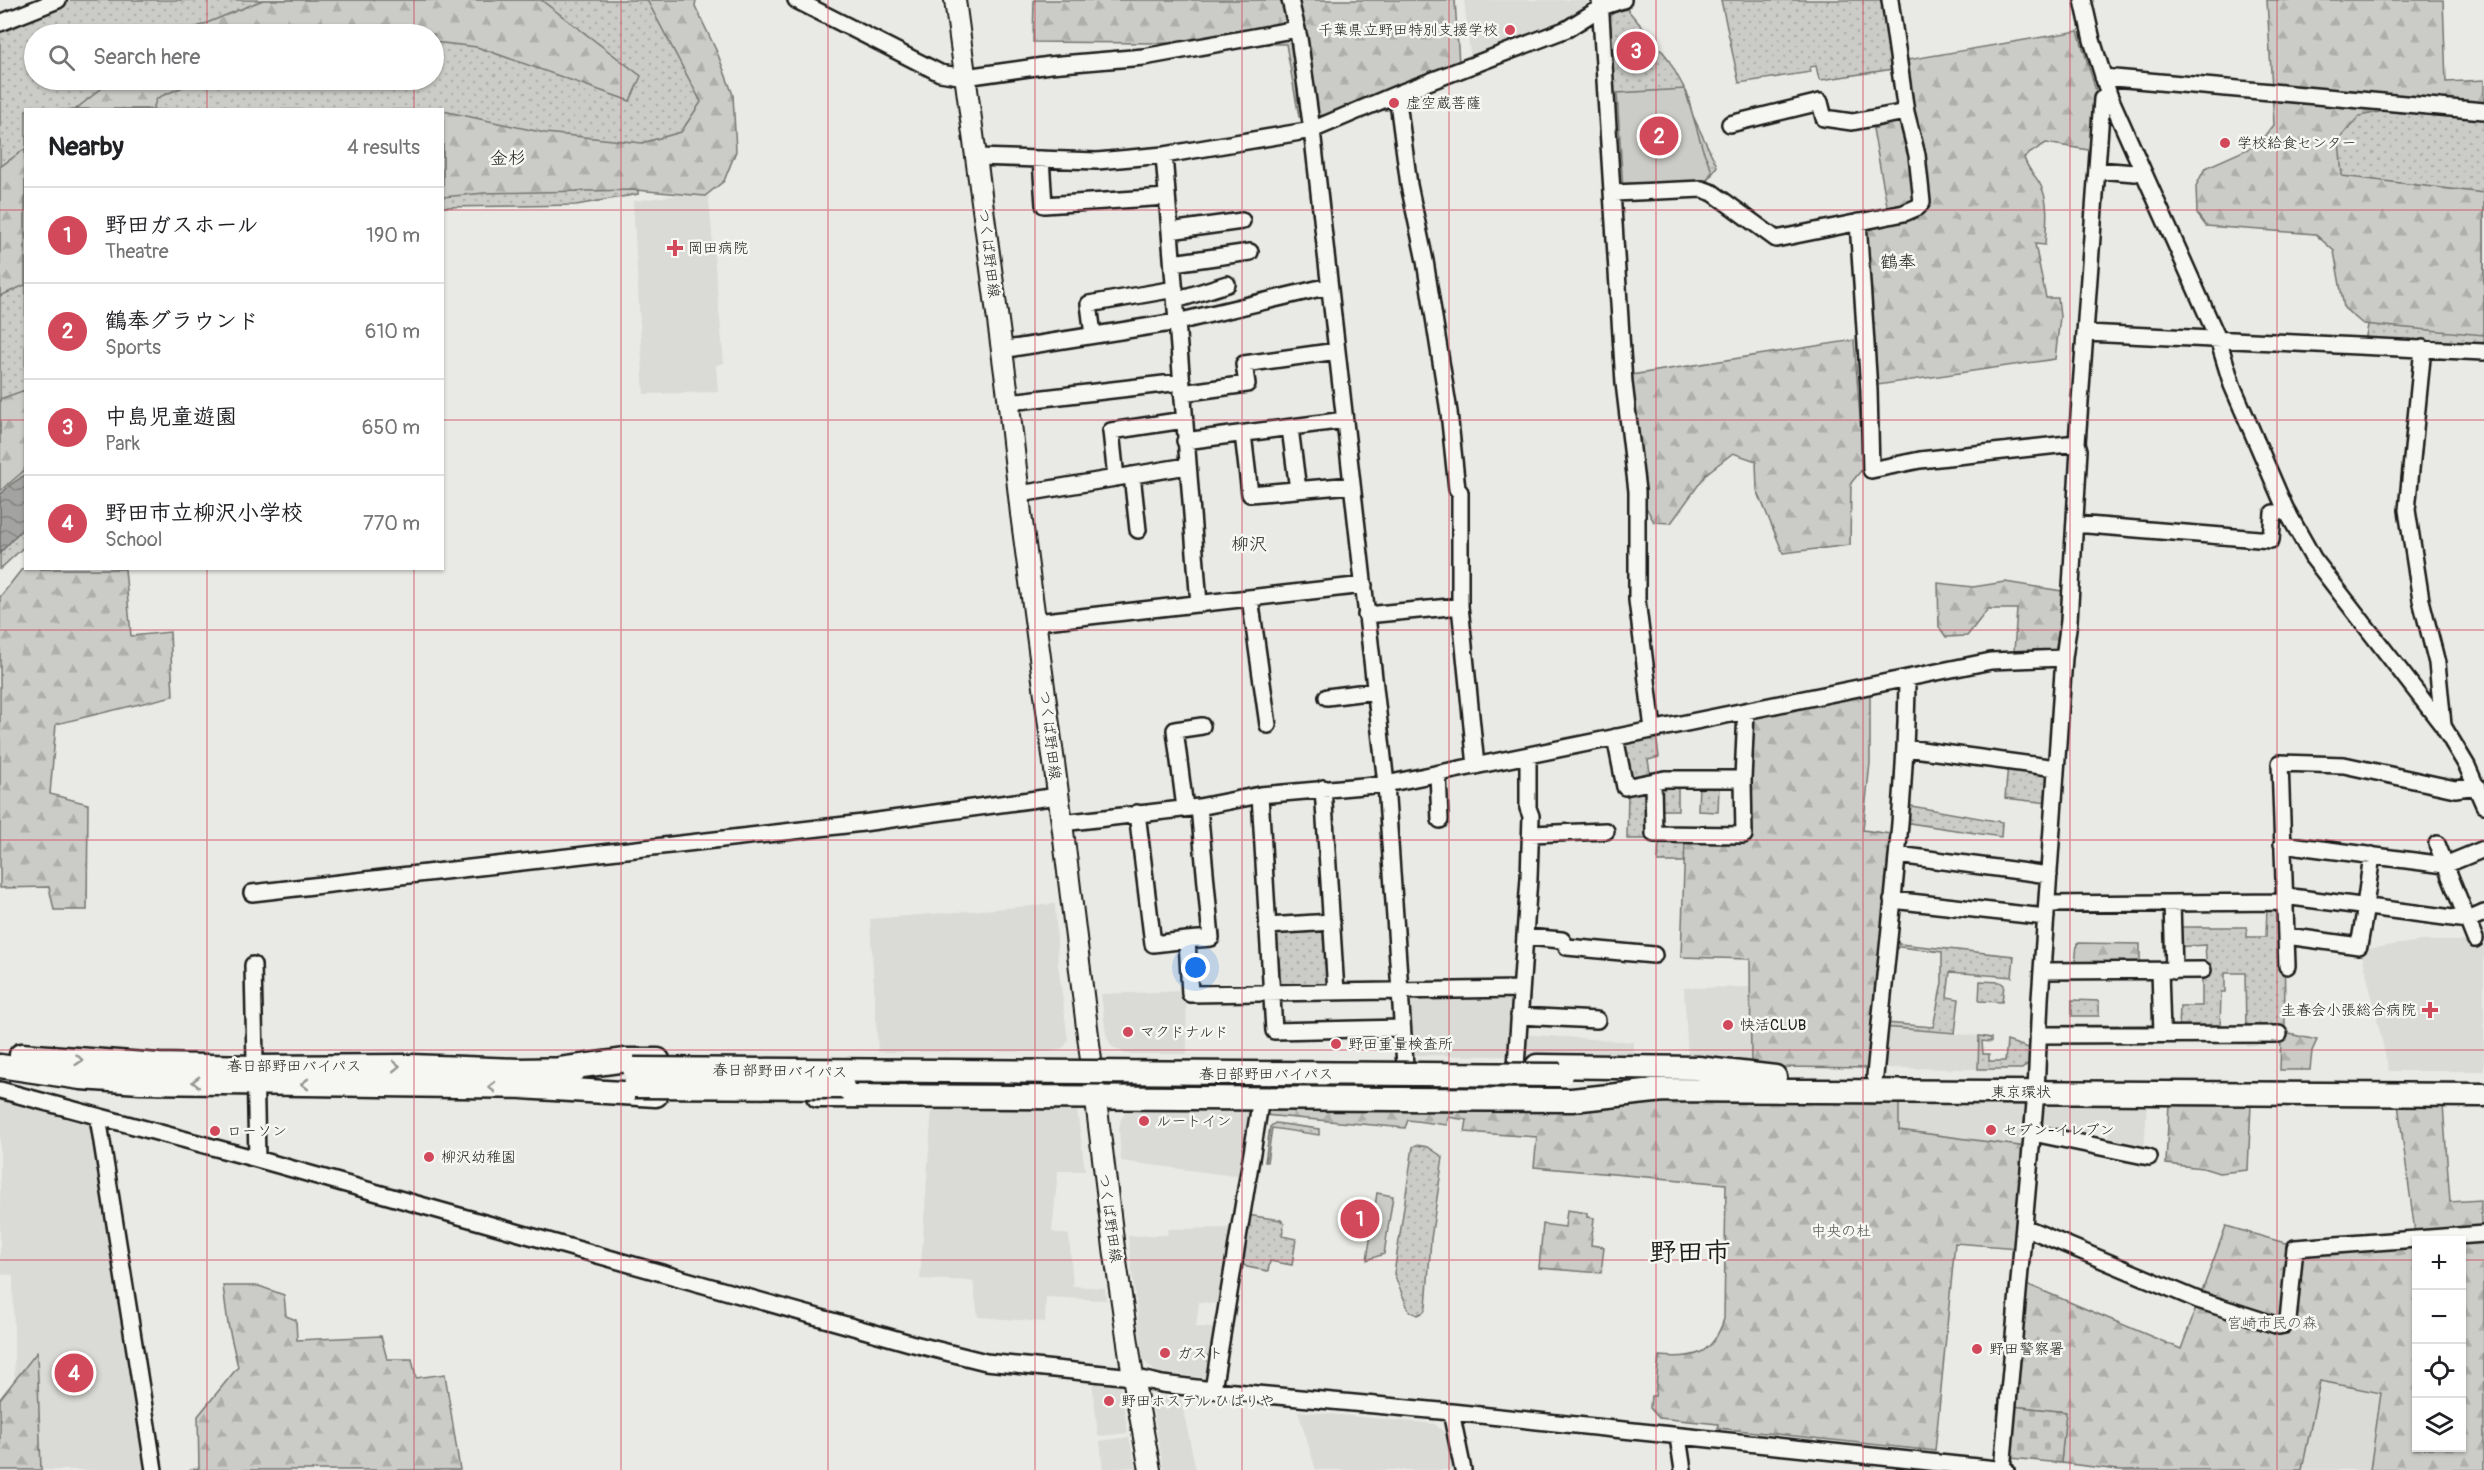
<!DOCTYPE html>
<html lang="en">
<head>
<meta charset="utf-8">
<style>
  body { margin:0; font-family:Pangolin,"Klee One",sans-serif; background:#f6f6f6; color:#202124 }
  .controls { position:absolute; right:18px; bottom:18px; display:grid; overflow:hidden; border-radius:0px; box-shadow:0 2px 4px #0004 }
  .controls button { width:54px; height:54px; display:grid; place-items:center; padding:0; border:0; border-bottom:2px solid #e0e0e0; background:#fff; color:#202124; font:30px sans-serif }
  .you { position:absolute; left:1196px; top:968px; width:21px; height:21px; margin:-15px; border:4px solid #fff; border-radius:50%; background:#1a73e8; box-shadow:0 0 0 9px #1a73e833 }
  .badge { display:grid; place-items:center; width:39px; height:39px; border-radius:50%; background:#d1495b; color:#fff; font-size:20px; font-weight:700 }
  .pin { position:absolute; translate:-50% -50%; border:3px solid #fff; box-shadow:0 2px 6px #0006 }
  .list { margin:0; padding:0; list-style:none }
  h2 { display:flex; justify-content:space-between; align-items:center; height:78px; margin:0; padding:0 24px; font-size:26px }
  h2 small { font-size:20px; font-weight:400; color:#757577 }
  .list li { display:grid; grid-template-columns:39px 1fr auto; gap:18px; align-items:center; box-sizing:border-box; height:96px; padding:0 24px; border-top:2px solid #e0e0e0 }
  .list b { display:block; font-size:22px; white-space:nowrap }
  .list p { margin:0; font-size:20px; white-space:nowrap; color:#757577 }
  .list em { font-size:20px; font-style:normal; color:#757577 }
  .icon { flex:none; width:33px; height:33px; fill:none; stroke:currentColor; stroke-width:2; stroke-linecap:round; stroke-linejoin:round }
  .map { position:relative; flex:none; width:2484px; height:1470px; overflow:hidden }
  .search { position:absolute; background:#fff; box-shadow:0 2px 4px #0004; left:24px; top:24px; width:420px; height:66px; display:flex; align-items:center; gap:15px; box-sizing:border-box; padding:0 21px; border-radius:33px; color:#757577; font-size:22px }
  .panel { position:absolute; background:#fff; box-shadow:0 2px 4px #0004; left:24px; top:108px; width:420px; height:462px; border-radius:0px }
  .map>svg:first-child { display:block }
  .built { fill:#dadad6 }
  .grass { fill:url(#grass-dots); stroke:#747472; stroke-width:1.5; fill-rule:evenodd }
  .forest { fill:url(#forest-firs); stroke:#747472; stroke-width:1.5; fill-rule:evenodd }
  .cemetery { fill:url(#cemetery-stones); stroke:#747472; stroke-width:1.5 }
  .garden { fill:#cbcbc7; stroke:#747472; stroke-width:1.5 }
  .water { fill:url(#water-waves); stroke:#6d6d6c; stroke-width:1.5 }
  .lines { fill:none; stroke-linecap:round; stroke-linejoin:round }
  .minor-casing { stroke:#1c1c1c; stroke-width:20 }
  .major-casing { stroke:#1c1c1c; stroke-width:24 }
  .highway-casing { stroke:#1c1c1c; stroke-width:27 }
  .minor { stroke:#f6f6f2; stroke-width:15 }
  .major { stroke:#f6f6f2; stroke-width:20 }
  .highway { stroke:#f6f6f2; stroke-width:22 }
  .highway-bridge-casing { stroke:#1c1c1c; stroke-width:27; stroke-linecap:butt }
  .highway-bridge { stroke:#f6f6f2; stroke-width:22 }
  .oneway { stroke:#949492 }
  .grid { fill:none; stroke:#d1495b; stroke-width:1.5; stroke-opacity:0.55 }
  .poi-dot { fill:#d1495b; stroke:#f6f6f2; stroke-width:2 }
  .labels { text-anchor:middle; stroke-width:5; stroke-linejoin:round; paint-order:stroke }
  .poi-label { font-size:15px; fill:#1c1c1c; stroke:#f6f6f2; text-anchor:start }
  .street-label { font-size:15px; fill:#1c1c1c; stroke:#f6f6f2 }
  .park-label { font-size:15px; fill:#51514f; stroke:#f6f6f2 }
  .quarter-label { font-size:18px; fill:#1c1c1c; stroke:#f6f6f2 }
  .town-label { font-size:27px; font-weight:bold; fill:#1c1c1c; stroke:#f6f6f2 }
</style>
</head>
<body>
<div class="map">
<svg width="2484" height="1470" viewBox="0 0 2484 1470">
  <defs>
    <pattern id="grass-dots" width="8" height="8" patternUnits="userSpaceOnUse" patternTransform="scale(1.5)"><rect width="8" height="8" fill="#cbcbc7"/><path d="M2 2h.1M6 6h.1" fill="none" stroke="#aeaeaa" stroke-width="1.8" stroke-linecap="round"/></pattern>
    <pattern id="forest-firs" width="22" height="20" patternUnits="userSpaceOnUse" patternTransform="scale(1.5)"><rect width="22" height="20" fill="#cbcbc7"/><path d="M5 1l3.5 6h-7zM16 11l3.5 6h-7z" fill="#aeaeaa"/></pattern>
    <pattern id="cemetery-stones" width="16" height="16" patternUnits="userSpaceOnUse" patternTransform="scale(1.5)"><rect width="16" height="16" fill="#cbcbc7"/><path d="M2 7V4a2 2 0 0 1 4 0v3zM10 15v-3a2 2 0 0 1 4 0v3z" fill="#aeaeaa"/></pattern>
    <pattern id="water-waves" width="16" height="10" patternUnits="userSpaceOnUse" patternTransform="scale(1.5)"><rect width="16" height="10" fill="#a3a3a1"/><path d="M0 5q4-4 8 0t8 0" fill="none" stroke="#848482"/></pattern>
  </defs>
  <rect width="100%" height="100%" fill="#e9e9e5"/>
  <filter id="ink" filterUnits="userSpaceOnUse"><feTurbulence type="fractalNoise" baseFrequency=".0167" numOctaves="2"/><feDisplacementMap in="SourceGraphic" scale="12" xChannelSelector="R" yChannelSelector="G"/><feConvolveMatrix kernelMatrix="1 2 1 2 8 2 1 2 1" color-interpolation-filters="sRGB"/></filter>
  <g filter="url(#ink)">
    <path class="built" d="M1464,0H1589L1585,6L1577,11L1580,16L1471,61Z
      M708,191L724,363L716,365L718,392L644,394L633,201Z
      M1055,904L1058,964L1068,1040L1065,1046L1059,1050L1049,1052H878L870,919Z
      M2420,941H2484V1071H2389L2361,950Z
      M1751,987V1063L1688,1057L1684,988Z
      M1186,991L1187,1054H1126L1111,1046L1106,1034L1101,994Z
      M1511,994L1515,998L1512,1056L1409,1055L1405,1000L1408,996Z
      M1883,1027L1979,1036L1978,1069L1879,1068Z
      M1521,1034L1633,1042L1635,1057L1520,1056Z
      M0,1099L85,1121L93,1128L151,1470H16L13,1275L0,1274Z
      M1899,1101L2027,1102L2030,1105L2027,1147L1899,1130Z
      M2043,1103H2147L2144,1153L2110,1145L2108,1119L2095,1118L2092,1142L2037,1131L2040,1106Z
      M932,1106L1072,1107L1077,1110L1085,1171H1058L1052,1232L1069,1235L1073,1286L1105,1288L1106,1300L1046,1297L1045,1322L978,1317L973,1281L920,1279Z
      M1253,1108L1242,1177L1121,1161L1119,1129L1121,1119L1126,1112L1140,1109Z
      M1233,1228L1220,1304L1199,1302L1196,1327L1216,1328L1207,1378L1157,1373L1143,1360L1128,1236L1167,1235L1168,1229Z
      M1092,1380H1113L1112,1383L1120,1386L1128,1433L1098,1436Z
      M2320,1381L2381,1393L2370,1470H2302Z
      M1166,1398L1181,1400L1196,1470H1164L1152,1406Z
      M1298,1411L1435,1424L1448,1436L1455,1470H1316Z
      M1129,1437L1136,1467L1103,1469L1100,1441Z"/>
    <path class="grass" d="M67,0H661L700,45L710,158L641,149L638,194L576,205L443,207L442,110H26L25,546L0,569V29ZM34,34H434V80H34Z
      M1721,0H1884L1893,69L1821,80L1819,79L1816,66L1810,67L1811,72L1739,83Z
      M1627,9L1667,57L1688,95L1692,114L1717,166L1704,188H1619L1609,18L1613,13Z
      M2292,94L2484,111V350L2365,341L2389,216L2284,169Z
      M1656,735L1659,757L1648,760L1651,778L1632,782L1621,745L1624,741Z
      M2008,765L2050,772L2048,803L2005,798Z
      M1661,784H1678V810H1658Z
      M1699,784H1719L1718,812L1698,811Z
      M1649,790V839H1627L1628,791Z
      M1911,806L2002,822L2001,837L1903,822L1905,807Z
      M1659,840H1685V862H1658Z
      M2267,905L2284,909L2285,1029H2246L2245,973H2225V992H2221L2220,1029H2179L2180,1006H2202V973L2207,972L2205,945L2176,947V927H2247V937H2266Z
      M1324,927L1330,983L1328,987L1279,988L1275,985L1274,932Z
      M1890,943L2014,956L2012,977L1950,972L1947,997L1959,999L1955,1033L1883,1027ZM1891,946L1942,952V983L1933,1027L1885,1023Z
      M1980,981L2000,982L2004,985L2002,1002L1979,1001Z
      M2072,1000L2099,1001V1016H2072Z
      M1979,1036L1991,1038V1042L1982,1041L1983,1054H1989V1061H2005L2007,1041L2032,1049L2031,1061L2022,1069H1978Z
      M1275,1123L1319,1129V1135L1272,1128L1267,1162H1265L1270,1127Z
      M1416,1145L1428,1147L1443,1157L1431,1239L1426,1307L1424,1312L1417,1315L1409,1311L1394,1274L1413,1147Z
      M1247,1215L1281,1220L1284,1224L1282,1236L1296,1239L1292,1265L1270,1261L1268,1271L1247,1267L1239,1261Z"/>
    <path class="forest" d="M263,0H541L641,76L630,101L477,47L434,42V34H180Z
      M647,0H696L695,6L717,52L733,95L736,151L724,181L705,196L635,190L485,193L443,197V111L545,133L642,143L681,132L701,102Z
      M1034,0H1455L1459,64L1400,91V109L1299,117L1286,44L1033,42Z
      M2267,0H2443L2446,82L2484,80V109L2418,104L2360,116L2339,139L2342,176L2484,193V335L2363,324L2344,308L2334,251L2315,234L2206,226L2197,214L2196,186L2205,168L2259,144L2274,125Z
      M2078,31L2096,91L2095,151L2046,143L2024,157C2027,170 2036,175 2041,186C2050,205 2046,225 2045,245L2035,244L2046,298H2058L2060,317L2055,359L1871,386L1862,228L1890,222L1873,129L1915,114L1907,60Z
      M112,80H199L157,98L153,109H76Z
      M25,149V285L0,296V167Z
      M1854,340L1864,467L1851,483L1850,545L1783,553L1757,490L1756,461L1733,453L1707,473L1671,523L1654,522L1640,496L1625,376Z
      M25,390V470L0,491V399Z
      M22,569H125L131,636L170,632L173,696L56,724L50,794L88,804L87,910H54L49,887L0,888V597Z
      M2005,582L2062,591L2058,652H2014L2017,609H1988L1967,636L1946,637L1939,627L1938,583L1973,587Z
      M1870,691V763L1863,830L1897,835L1874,1068L1779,1067L1751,1063L1750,959L1681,957L1685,840H1747L1750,721L1756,715Z
      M2077,943L2140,944V967H2075Z
      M2285,1029L2289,1034L2317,1040L2312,1051L2310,1070H2280L2281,1036Z
      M1671,1100L1899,1101V1130L2027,1147L2018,1248L1955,1243L1935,1451L1718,1428V1424L1659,1418L1650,1408L1651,1396H1655L1659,1356C1694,1359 1712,1356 1724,1319L1726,1184L1534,1167L1537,1137L1465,1132L1467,1120L1448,1117L1447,1125L1408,1120L1405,1128L1264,1115L1265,1108Z
      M2169,1103L2251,1104L2248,1170L2219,1173L2203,1168L2166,1164Z
      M2398,1104L2443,1105L2450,1202L2481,1200V1231L2484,1236V1470H2370L2381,1393L2320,1381L2302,1470H2119L2061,1463L2065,1412L2013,1406L2024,1283L2181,1349L2226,1226L2292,1245L2416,1240ZM2416,1240H2462V1448H2416Z
      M1567,1210L1587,1213V1217L1594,1218L1591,1245L1604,1247L1601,1273L1539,1268L1543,1224L1565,1227Z
      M223,1286H259L284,1295L286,1316L296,1320L297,1340L381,1336L387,1359H412L416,1378L445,1374L460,1470H190L199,1468L198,1416L238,1367L228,1324Z
      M37,1352L41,1470H0V1399Z"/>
    <path class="cemetery" d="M2013,1406L2066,1412L2061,1463L2011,1458L2008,1454Z"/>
    <path class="garden" d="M1685,89L1703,150L1712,171L1704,185L1623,190L1617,93Z
      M1377,1193L1393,1196L1384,1254L1367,1260Z"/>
    <path class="water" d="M25,475V526L0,553V495L10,485Z"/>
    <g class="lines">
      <g class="minor-casing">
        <path id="minor" d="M796,0L940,73L965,77L1050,65L1144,57L1297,29
          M1290,0L1299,38L1312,130L1386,784L1405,1065
          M1600,0L1624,383L1637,491V600L1653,729
          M2083,0L2092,40L2109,95L2218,339L2232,385L2285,508L2313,558L2443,726L2467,766L2484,805
          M0,23L58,0
          M2103,77L2484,111
          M1397,94L1409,185L1425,261L1449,412L1457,489L1460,492V606L1476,766
          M1730,124L1820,102L1824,118L1852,122L1906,112L1890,0
          M1164,155L1199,604
          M976,157L1097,161L1164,155L1312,130L1397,94L1567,29L1602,7L1623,0
          M1041,159L1044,205L1167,197
          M2097,170L2135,173L2142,170
          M1614,193L1702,189L1713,193L1776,239L1904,213L1918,207L1922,202L1917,155L1906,112
          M1858,222L1869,390L1871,470L1920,460L2077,443L2102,99L2109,95
          M1170,231L1242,221
          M1173,263L1250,252
          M1176,300L1227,284
          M2086,333L2484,352
          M1093,335L1089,304L1175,289
          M2423,348L2407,510L2421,600L2437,663L2443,725
          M1001,350L1177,322L1329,286
          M1182,393L1247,384L1244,364L1337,351
          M1009,402L1181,382
          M1290,428L1298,490
          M1243,434L1250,494L1352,485
          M1185,441L1345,420
          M1132,475L1138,530
          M1116,478L1111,431L1184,420
          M1020,494L1187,466
          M2075,524L2271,540L2273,513H2278L2285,508
          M1250,598L1268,725
          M1366,615L1460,606
          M1036,622L1364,585
          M1327,697L1375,691
          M1615,737L1625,787L1665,779H1743
          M1906,748L2056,768
          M1438,774L1440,820
          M1653,782L1654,834L1744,835L1743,779L1746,711
          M1323,788L1336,992
          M1260,795L1274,1031L1402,1028
          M1185,808L1175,730L1202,726
          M1137,813L1153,944L1187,940L1190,994L1520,989
          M1062,823L1199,807L1260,795L1386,784L1991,661L2064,658
          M1531,834L1606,831
          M2282,844L2445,865L2484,849
          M2437,844L2475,939
          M1898,855L2049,875
          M252,893L863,823L1058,796
          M2284,896L2468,920L2484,913
          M1892,900L2046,917
          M2172,903L2174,971
          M2047,904L2286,902
          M2365,906L2372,855
          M1267,926L1332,922
          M2287,936L2359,946L2366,906
          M1526,937L1562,940L1567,947L1654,955
          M1187,940L1211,938L1199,807
          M253,965L257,1159
          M2287,966L2280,763L2344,765L2455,789L2477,786
          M2042,971L2203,970
          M2160,971L2162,1034
          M1519,1016L1597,1020
          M2038,1035L2279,1034
          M1516,1066L1529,878L1531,816L1528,808V756
          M1875,1076C1887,944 1906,812 1907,678
          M0,1090L257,1159L910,1343L986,1362L1133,1377L1162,1384L1213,1390L1451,1412L2006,1470
          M98,1117L154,1470
          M2033,1133L2149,1157
          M2024,1227L2198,1300L2279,1326L2284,1325L2288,1320L2295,1248L2484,1234
          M1213,1390L1261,1098
          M1451,1412L1463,1470
          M1678,1437L1683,1470
          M2002,1470L2036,1092L2040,999L2064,658L2069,621L2079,450L2077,443"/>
      </g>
      <g class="major-casing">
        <path id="major" d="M955,0L1007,388L1021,514L1062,823L1114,1248L1133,1377L1150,1470"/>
      </g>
      <g class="highway-casing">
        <path id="highway" d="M21,1055L159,1065L254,1067L410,1066L519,1070L576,1069
          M0,1066L81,1078L140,1082L534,1087
          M1537,1066L1698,1068L1775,1077
          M560,1069L626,1060H658
          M520,1087L656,1095
          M1652,1090L2484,1095
          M818,1096L1572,1100L1664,1090"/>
      </g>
      <use href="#minor" class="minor"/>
      <use href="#major" class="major"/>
      <use href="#highway" class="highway"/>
      <g class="highway-bridge-casing">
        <path id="highway-bridge" d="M634,1069L1561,1075
          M634,1086L843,1087"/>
      </g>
      <use href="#highway-bridge" class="highway-bridge"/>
    </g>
    <defs><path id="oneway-chevron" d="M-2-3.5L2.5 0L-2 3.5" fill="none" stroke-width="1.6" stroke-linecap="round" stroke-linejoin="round" transform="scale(1.5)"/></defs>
    <g class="oneway">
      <use href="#oneway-chevron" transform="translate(79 1060) rotate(5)"/>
      <use href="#oneway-chevron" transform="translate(396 1066) rotate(-1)"/>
      <use href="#oneway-chevron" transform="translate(196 1082) rotate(-179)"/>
      <use href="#oneway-chevron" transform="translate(305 1084) rotate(-180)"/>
      <use href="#oneway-chevron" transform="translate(492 1087) rotate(-179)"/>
    </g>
  </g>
  <path class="grid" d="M207,0V34M414,0V34M621,0V1470M828,0V1470M1035,0V1470M1242,0V1470M1449,0V1470M1656,0V1470M1863,0V1470M2070,0V1470M2277,0V1470M207,80V110M414,80V110M0,210H26M442,210H2484M0,420H26M442,420H2484M207,568V1470M414,568V1470M0,630H2484M0,840H2484M0,1050H2484M0,1260H2416M2462,1260H2484"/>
  <g class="poi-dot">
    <circle cx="1510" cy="30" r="6"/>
    <circle cx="1394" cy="103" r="6"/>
    <circle cx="2225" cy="143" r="6"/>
    <path d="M672 239h6v6h6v6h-6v6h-6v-6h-6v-6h6z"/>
    <path d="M2427 1001h6v6h6v6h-6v6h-6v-6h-6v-6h6z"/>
    <circle cx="1728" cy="1025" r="6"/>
    <circle cx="1128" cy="1032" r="6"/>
    <circle cx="1336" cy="1044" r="6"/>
    <circle cx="1144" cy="1121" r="6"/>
    <circle cx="1991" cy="1130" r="6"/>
    <circle cx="215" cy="1131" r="6"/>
    <circle cx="429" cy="1157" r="6"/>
    <circle cx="1977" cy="1349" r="6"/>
    <circle cx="1165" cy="1353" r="6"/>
    <circle cx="1109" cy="1401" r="6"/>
  </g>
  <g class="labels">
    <g class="poi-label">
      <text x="1498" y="35" text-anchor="end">千葉県立野田特別支援学校</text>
      <text x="1406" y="108">虚空蔵菩薩</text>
      <text x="2237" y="148">学校給食センター</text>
      <text x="688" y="253">岡田病院</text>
      <text x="2416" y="1015" text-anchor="end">圭春会小張総合病院</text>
      <text x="1740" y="1030">快活CLUB</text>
      <text x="1140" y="1037">マクドナルド</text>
      <text x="1348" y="1049">野田重量検査所</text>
      <text x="1156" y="1126">ルートイン</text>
      <text x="2003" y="1135">セブン-イレブン</text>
      <text x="227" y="1136">ローソン</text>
      <text x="441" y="1162">柳沢幼稚園</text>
      <text x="1989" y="1354">野田警察署</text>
      <text x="1177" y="1358">ガスト</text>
      <text x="1121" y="1406">野田ホステル ひばりや</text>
    </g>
    <g class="street-label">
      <text transform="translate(989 253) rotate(83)" y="5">つくば野田線</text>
      <text transform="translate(1050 735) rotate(83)" y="5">つくば野田線</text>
      <text x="294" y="1071">春日部野田バイパス</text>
      <text transform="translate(780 1071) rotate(1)" y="5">春日部野田バイパス</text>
      <text x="1266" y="1079">春日部野田バイパス</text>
      <text x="2021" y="1097">東京環状</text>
      <text transform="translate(1110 1218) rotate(82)" y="5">つくば野田線</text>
    </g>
    <g class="park-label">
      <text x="1841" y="1236">中央の杜</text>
      <text x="2272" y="1328">宮崎市民の森</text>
    </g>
    <g class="quarter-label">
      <text x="508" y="164">金杉</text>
      <text x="1898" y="268">鶴奉</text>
      <text x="1249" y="550">柳沢</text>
    </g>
    <g class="town-label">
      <text x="1690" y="1261">野田市</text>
    </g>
  </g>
</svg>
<div class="controls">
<button>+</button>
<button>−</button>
<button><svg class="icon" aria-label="locate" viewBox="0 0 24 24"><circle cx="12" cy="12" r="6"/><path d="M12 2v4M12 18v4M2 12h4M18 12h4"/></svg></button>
<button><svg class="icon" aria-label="layers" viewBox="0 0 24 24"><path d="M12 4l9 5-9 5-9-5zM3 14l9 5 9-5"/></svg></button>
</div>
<div class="you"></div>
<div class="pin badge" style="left:1360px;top:1219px">1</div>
<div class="pin badge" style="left:1659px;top:136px">2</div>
<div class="pin badge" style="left:1636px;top:51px">3</div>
<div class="pin badge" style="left:74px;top:1373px">4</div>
<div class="search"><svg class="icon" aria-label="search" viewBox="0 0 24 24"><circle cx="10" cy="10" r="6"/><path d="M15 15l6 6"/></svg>Search here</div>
<section class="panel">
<h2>Nearby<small>4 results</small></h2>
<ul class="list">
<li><span class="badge">1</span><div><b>野田ガスホール</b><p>Theatre</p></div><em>190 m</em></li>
<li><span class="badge">2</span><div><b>鶴奉グラウンド</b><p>Sports</p></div><em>610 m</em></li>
<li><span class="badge">3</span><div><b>中島児童遊園</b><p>Park</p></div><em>650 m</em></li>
<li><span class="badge">4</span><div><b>野田市立柳沢小学校</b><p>School</p></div><em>770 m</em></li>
</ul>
</section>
</div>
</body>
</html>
